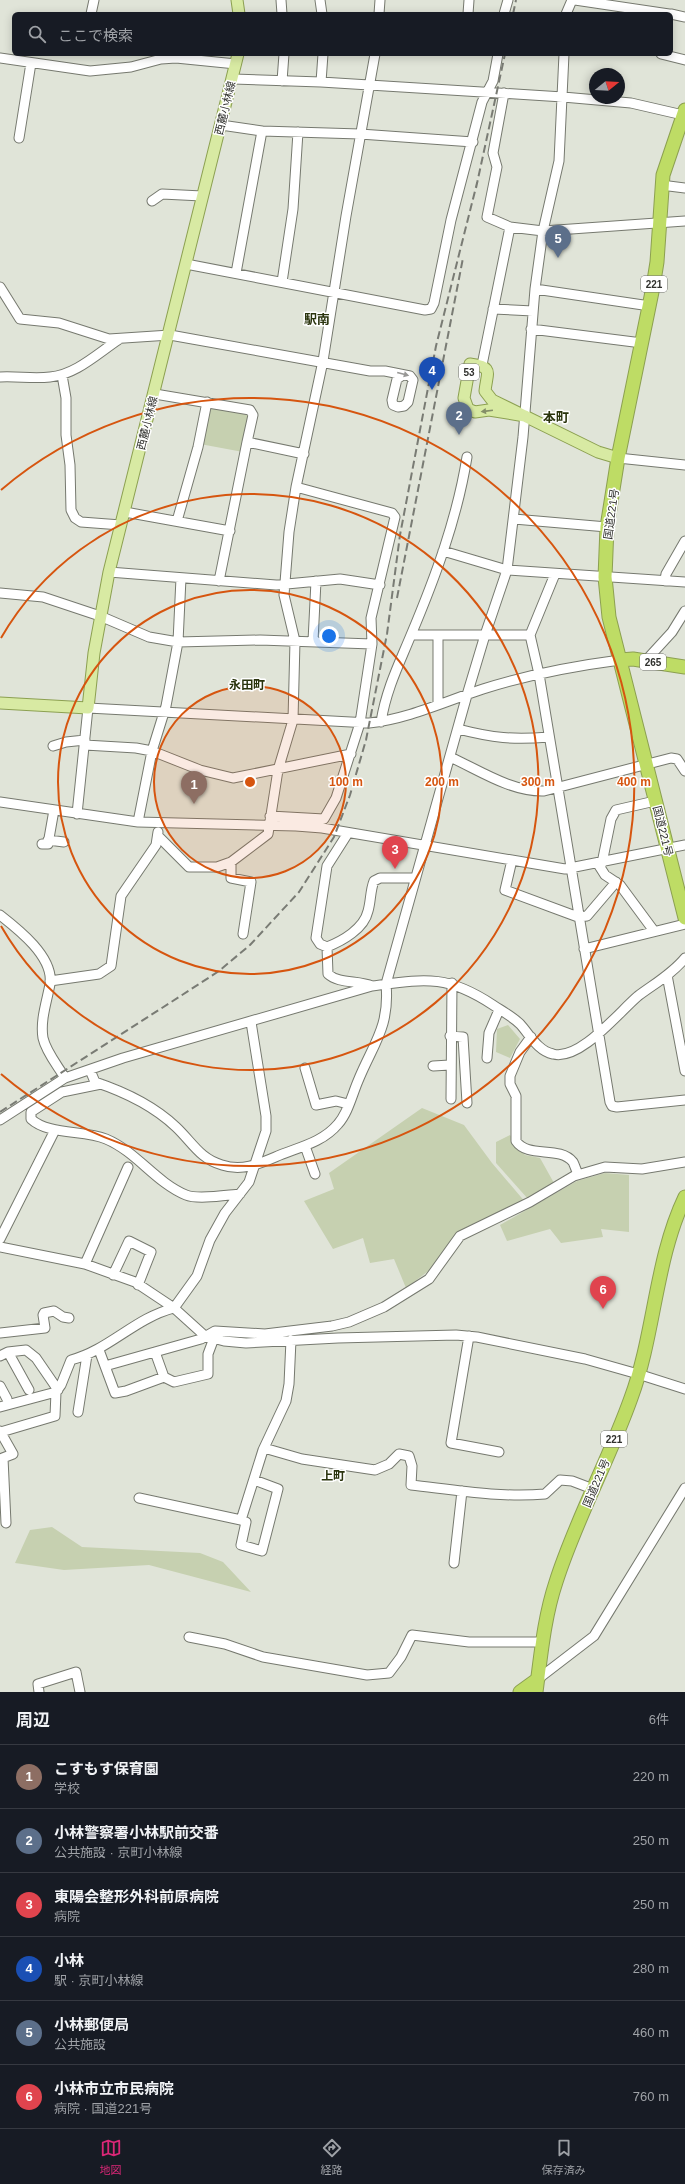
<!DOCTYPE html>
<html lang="ja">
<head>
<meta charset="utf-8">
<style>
  body { margin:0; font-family:Helvetica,"Noto Sans JP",sans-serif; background:#242831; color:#f1f3f6 }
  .compass { position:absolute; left:589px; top:68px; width:36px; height:36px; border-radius:50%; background:#171b24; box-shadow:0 2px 10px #0003; rotate:72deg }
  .you { position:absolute; left:329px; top:636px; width:14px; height:14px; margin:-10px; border:3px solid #fff; border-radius:50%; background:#1a73e8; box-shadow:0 0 0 6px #1a73e833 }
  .badge { display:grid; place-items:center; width:26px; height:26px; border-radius:50%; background:#db2777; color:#fff; font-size:13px; font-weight:700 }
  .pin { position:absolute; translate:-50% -33px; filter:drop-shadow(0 1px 2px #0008) }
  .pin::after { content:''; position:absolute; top:21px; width:14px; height:12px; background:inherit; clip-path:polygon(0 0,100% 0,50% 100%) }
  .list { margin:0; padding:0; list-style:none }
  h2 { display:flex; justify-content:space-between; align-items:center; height:52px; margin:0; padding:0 16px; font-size:17px }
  h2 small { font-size:13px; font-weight:400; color:#9ea1a6 }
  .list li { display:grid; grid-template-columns:26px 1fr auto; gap:12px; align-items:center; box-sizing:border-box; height:64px; padding:0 16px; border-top:1px solid #363941 }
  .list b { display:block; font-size:15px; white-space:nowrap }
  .list p { margin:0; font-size:13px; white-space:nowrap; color:#9ea1a6 }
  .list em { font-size:13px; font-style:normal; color:#9ea1a6 }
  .icon { flex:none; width:22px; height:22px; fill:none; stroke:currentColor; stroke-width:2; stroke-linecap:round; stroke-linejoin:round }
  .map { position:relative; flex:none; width:685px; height:1692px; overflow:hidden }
  .search { position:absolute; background:#171b24; box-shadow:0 2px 10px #0003; left:12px; right:12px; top:12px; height:44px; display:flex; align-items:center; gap:10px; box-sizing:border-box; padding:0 14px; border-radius:6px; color:#9ea1a6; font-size:15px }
  .sheet { height:436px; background:#171b24 }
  nav { display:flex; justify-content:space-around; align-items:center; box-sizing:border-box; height:56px; border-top:1px solid #363941; background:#171b24; font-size:11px; color:#9ea1a6 }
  nav a { display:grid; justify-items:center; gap:2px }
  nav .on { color:#db2777 }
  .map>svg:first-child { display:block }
  .green { fill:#c6d0b0 }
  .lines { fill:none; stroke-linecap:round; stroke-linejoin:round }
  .minor-casing { stroke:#76796f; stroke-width:11 }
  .major-casing { stroke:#8ca051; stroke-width:13 }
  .highway-casing { stroke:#8ca051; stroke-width:15 }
  .minor { stroke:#fff; stroke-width:9 }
  .major { stroke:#d8eaa3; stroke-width:11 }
  .highway { stroke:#bedc65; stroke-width:13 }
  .rail { stroke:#797b74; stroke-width:2; stroke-dasharray:8 4; stroke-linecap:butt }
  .oneway { fill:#989896 }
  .oneway2 { fill:#848e68 }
  .ring { fill:none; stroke:#d6550f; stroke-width:2 }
  .labels { text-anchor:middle; stroke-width:3; stroke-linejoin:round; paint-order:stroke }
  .shield { fill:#fff; stroke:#6e6f6c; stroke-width:1 }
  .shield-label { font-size:10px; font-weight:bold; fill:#30312d }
  .street-label { font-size:11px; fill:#30312d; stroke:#fff }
  .neighbourhood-label { font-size:12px; font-weight:bold; fill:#2a340d; stroke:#fff }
  .quarter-label { font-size:13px; font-weight:bold; fill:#2a340d; stroke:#fff }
  .centre { fill:#d6550f; stroke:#fff; stroke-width:2 }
  .ring-label { font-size:12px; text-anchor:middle; font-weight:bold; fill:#d6550f; stroke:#fff; stroke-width:3; stroke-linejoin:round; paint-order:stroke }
</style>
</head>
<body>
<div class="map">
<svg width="685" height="1692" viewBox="0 0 685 1692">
  <rect width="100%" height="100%" fill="#e0e4d8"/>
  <path class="green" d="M328,54H368V56H328Z
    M210,407L249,413L243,452L200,444Z
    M508,1025L520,1039L510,1058L496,1052L497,1029Z
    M422,1108L464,1125L492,1163L526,1203L453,1237L431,1269L406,1288L394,1259L370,1263L363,1238L333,1249L304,1201L334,1189L329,1173Z
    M510,1135L525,1155L540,1158L554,1183L528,1199L496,1163V1142Z
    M605,1173L629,1175V1232L601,1229L603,1237L561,1243L550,1229L507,1241L500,1225L577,1181Z
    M52,1527L82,1547L200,1553L223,1562L251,1592L149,1565L64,1570L15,1563L30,1530Z"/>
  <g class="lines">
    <g class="minor-casing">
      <path id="minor" d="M281,0L282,14
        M320,0L322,14
        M575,0L669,14
        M91,14L94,0
        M379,14L380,0
        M468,14L469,0
        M504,14L508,0
        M566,14L572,0
        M671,14L685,17
        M661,54L685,60
        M0,58L90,71L131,67L161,59L176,58L236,64
        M233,79L321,82L563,97L631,103L683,115
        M282,81L284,54
        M321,82L323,54
        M504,93L493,153L497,167L487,217L510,227L543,231L685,221
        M221,125L262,131L360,134L473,142
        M19,138L31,63
        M661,185L685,188
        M152,201L162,194L202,196
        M186,264L425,310L431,309L434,303L451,220L482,102L493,81L498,54
        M236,273L262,131
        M282,282L293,209L298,132
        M0,287L20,319L59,323L109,339L170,335L370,371H385L410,376L413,380L408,402L404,406L398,407L393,405L392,400L397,379L403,375
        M535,289L650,306
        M493,309L533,311
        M531,329L642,343
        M482,365L510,227
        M62,375L66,398V435L70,465L71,510L75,518L81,522L121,525
        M0,377C17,376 33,379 50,377C75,375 97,354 118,340
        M155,394L250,410L253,415L247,442L304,454
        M618,458L685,465
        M125,512L230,531
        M514,519L607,527
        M177,521L198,447L207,402
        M443,551L507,570L685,582
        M109,572L276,585L340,579L380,585
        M555,574L530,635L539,674L610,1102L612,1106L617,1107L685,1100
        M219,581L247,442
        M665,581L666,574L685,541
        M0,593L43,597L100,616L149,637L178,642L260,640L372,644
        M411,635H530
        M313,641L316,581
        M648,661L650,656L672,632L685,611
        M438,704V635
        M381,722C386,690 399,664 411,635C435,578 457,519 467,457
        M458,729C493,738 513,740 549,737
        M85,745L136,748L152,751L200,770L233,778L351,754
        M53,746L66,742L85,740
        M450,757C479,770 511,792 544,791L671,758L677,759L685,771
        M0,802L138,822L296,826L322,828L565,869L685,845
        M77,814L88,708L369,723C408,719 446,701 483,689C527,675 574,666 620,660
        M270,816L324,819L336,798L360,723L372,644L371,618L395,517L392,513L296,487
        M138,822L152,751L166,706L178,642L181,578
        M348,833L327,866L316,938L320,944L327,947C342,941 364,929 368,911C371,901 370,891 374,881L380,878H415
        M158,836L189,867H217L231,862L268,834L278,770L293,720L295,641L284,595L289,532L296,487L323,361L346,216L375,54
        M48,840L64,842
        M42,844H48L54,810
        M512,860L505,890L578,917L587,916L616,882
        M231,862V878L251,882L243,934
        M602,863L611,819L616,810L655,801
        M598,864L605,875L620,885L654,931
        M0,915C18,929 54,957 50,984C47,1001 40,1020 43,1038C46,1052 58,1066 65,1078
        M327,947L328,974C339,984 358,980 372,986
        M584,949L685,924
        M667,975L685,1071
        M50,981L99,974L111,966L121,896L156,845L158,832
        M450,1036L463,1037L467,1103
        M531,1037L520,1052L510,1076V1084L516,1096V1141C528,1159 559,1145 573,1162C575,1166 576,1170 578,1174
        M487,1058L489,1033L499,1010
        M433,1066L450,1065
        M305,1068L316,1105L336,1101L348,1104
        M90,1070L95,1082C125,1092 154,1106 176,1127C192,1142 200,1159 222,1165C243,1172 261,1163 280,1155C300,1147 323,1142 338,1124C348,1113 352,1095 358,1081C373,1044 390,1027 386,984L467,695L485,635L507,570L523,437L535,289L543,231L559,161L564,54
        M101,1084L62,1092L31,1112V1119C48,1135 84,1130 106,1139C137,1152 155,1182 186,1195C198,1200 227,1195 240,1194
        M451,1099L452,983
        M0,1120L65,1078L123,1058L372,986C425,979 446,974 493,1005C502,1011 513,1017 520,1024C530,1035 538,1051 553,1054C580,1061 619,1012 638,996C654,984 672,974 685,958
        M305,1146L315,1174
        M0,1239L55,1130
        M0,1247L85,1264L135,1282L174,1308L205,1336L224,1341L246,1343L338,1338L456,1335L477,1337L585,1359L638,1374L685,1389
        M85,1264L128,1167
        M113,1275L129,1241L151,1252L138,1285
        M0,1333L45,1328L43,1315L44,1313L54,1311L63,1317L69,1318
        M469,1336L451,1443L499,1452
        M99,1350L115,1393L126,1391L164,1377L174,1382L208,1374V1354L214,1338
        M8,1352L29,1390
        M155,1352L164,1377
        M0,1356L8,1352L26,1350L36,1358L58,1390
        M105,1366L201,1339L215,1331L265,1334L332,1326L349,1322L384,1307L429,1279L460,1236L530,1202L574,1176L605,1167L642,1169L685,1162
        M0,1386L7,1399
        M0,1407L56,1392
        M78,1412L87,1355
        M0,1431L13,1454L0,1459
        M1,1432L55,1416L56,1392L61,1385L71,1360C109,1350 135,1318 174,1308L197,1276L210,1240L225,1213L249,1182L266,1131V1116L251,1022
        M264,1448L302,1459L375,1470L389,1464L399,1454L409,1456L412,1466L411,1485C455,1490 501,1498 545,1494L560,1480L572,1481L593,1489
        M3,1458L6,1523
        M139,1498L241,1520L263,1450L286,1401L289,1384L291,1340
        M241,1520L246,1522L241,1545L262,1551L278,1489L254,1480
        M454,1563L462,1491
        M189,1637L225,1644L263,1657L367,1675L389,1673L401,1657L412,1635L469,1642H542
        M538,1679L594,1636L685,1488
        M39,1692L38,1684L76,1672L80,1692"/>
    </g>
    <g class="major-casing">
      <path id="major" d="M237,0L239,14
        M525,416L489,410L475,412L468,409L464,398L470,364C494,367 487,372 485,391L492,400L598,452L618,458
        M0,703L88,708L94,653L109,572L238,54"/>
    </g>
    <g class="highway-casing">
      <path id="highway" d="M685,110L663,175L657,262L653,287L618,458L607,527L605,577L609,617L685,918
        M620,660L633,659L685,667
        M520,1692L538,1679
        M536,1692C541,1655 544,1618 556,1582C576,1519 609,1460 631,1398C655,1333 655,1260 685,1197"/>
    </g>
    <use href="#minor" class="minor"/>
    <use href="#major" class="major"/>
    <use href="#highway" class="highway"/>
    <path class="rail" d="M513,14L516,0
      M476,188L505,54
      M397,598L463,258
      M0,1112L179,997L219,971L250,945L299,892L334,837L350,795L366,740L387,634L400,535L436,346L477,183"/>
  </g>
  <defs><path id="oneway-solid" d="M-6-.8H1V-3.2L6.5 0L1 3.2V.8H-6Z"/></defs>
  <use class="oneway" href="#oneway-solid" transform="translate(403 374) rotate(15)"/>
  <use class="oneway2" href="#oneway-solid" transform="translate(487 411) rotate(173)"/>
  <circle cx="250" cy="782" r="96" fill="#d6550f" fill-opacity=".12"/>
  <g class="ring">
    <circle cx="250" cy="782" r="96"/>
    <circle cx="250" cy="782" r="192"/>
    <path d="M1 638A288 288 0 1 1 1 926"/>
    <path d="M1 490A384 384 0 1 1 1 1074"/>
  </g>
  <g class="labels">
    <g class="shield">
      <rect x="641" y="276" width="26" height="16" rx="3"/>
      <rect x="459" y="364" width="20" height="16" rx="3"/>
      <rect x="640" y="654" width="26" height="16" rx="3"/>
      <rect x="601" y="1431" width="26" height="16" rx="3"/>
    </g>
    <g class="shield-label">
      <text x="654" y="288">221</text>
      <text x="469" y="376">53</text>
      <text x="653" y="666">265</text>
      <text x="614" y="1443">221</text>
    </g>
    <g class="street-label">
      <text transform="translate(225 108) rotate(-76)" y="4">西麓小林線</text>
      <text transform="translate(147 423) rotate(-76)" y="4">西麓小林線</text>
      <text transform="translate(611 514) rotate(-82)" y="4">国道221号</text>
      <text transform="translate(663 831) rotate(76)" y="4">国道221号</text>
      <text transform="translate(596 1483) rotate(-67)" y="4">国道221号</text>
    </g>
    <g class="neighbourhood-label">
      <text x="247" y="689">永田町</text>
      <text x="333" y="1480">上町</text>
    </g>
    <g class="quarter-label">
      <text x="317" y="324">駅南</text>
      <text x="556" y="422">本町</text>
    </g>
  </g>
  <circle cx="250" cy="782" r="6" class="centre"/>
  <g class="ring-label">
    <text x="346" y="786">100 m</text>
    <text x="442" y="786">200 m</text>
    <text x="538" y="786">300 m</text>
    <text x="634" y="786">400 m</text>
  </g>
</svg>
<svg class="compass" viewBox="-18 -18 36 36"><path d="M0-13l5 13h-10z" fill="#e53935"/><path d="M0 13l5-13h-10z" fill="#9ea1a6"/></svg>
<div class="you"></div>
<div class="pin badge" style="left:194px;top:804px;background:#8d6e63">1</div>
<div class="pin badge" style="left:459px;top:435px;background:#5c6f8a">2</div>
<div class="pin badge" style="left:395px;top:869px;background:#e0444e">3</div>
<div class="pin badge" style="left:432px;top:390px;background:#1a4fb4">4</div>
<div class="pin badge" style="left:558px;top:258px;background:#5c6f8a">5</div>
<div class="pin badge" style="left:603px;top:1309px;background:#e0444e">6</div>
<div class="search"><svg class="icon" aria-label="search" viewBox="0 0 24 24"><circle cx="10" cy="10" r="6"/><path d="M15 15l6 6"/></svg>ここで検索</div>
</div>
<section class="sheet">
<h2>周辺<small>6件</small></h2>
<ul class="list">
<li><span class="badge" style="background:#8d6e63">1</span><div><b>こすもす保育園</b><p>学校</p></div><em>220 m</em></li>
<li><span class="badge" style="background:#5c6f8a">2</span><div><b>小林警察署小林駅前交番</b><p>公共施設 · 京町小林線</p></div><em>250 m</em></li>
<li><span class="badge" style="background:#e0444e">3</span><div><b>東陽会整形外科前原病院</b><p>病院</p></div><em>250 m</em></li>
<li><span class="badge" style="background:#1a4fb4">4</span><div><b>小林</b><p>駅 · 京町小林線</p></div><em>280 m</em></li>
<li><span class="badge" style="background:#5c6f8a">5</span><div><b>小林郵便局</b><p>公共施設</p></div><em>460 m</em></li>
<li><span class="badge" style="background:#e0444e">6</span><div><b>小林市立市民病院</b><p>病院 · 国道221号</p></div><em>760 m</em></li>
</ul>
</section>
<nav>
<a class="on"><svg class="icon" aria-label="map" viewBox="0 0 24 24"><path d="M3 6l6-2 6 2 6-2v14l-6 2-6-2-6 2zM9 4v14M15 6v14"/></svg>地図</a>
<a><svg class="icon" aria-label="directions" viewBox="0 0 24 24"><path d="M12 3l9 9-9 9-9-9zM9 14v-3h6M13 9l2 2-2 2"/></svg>経路</a>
<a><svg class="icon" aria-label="saved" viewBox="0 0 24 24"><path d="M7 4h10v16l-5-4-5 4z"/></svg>保存済み</a>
</nav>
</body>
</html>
